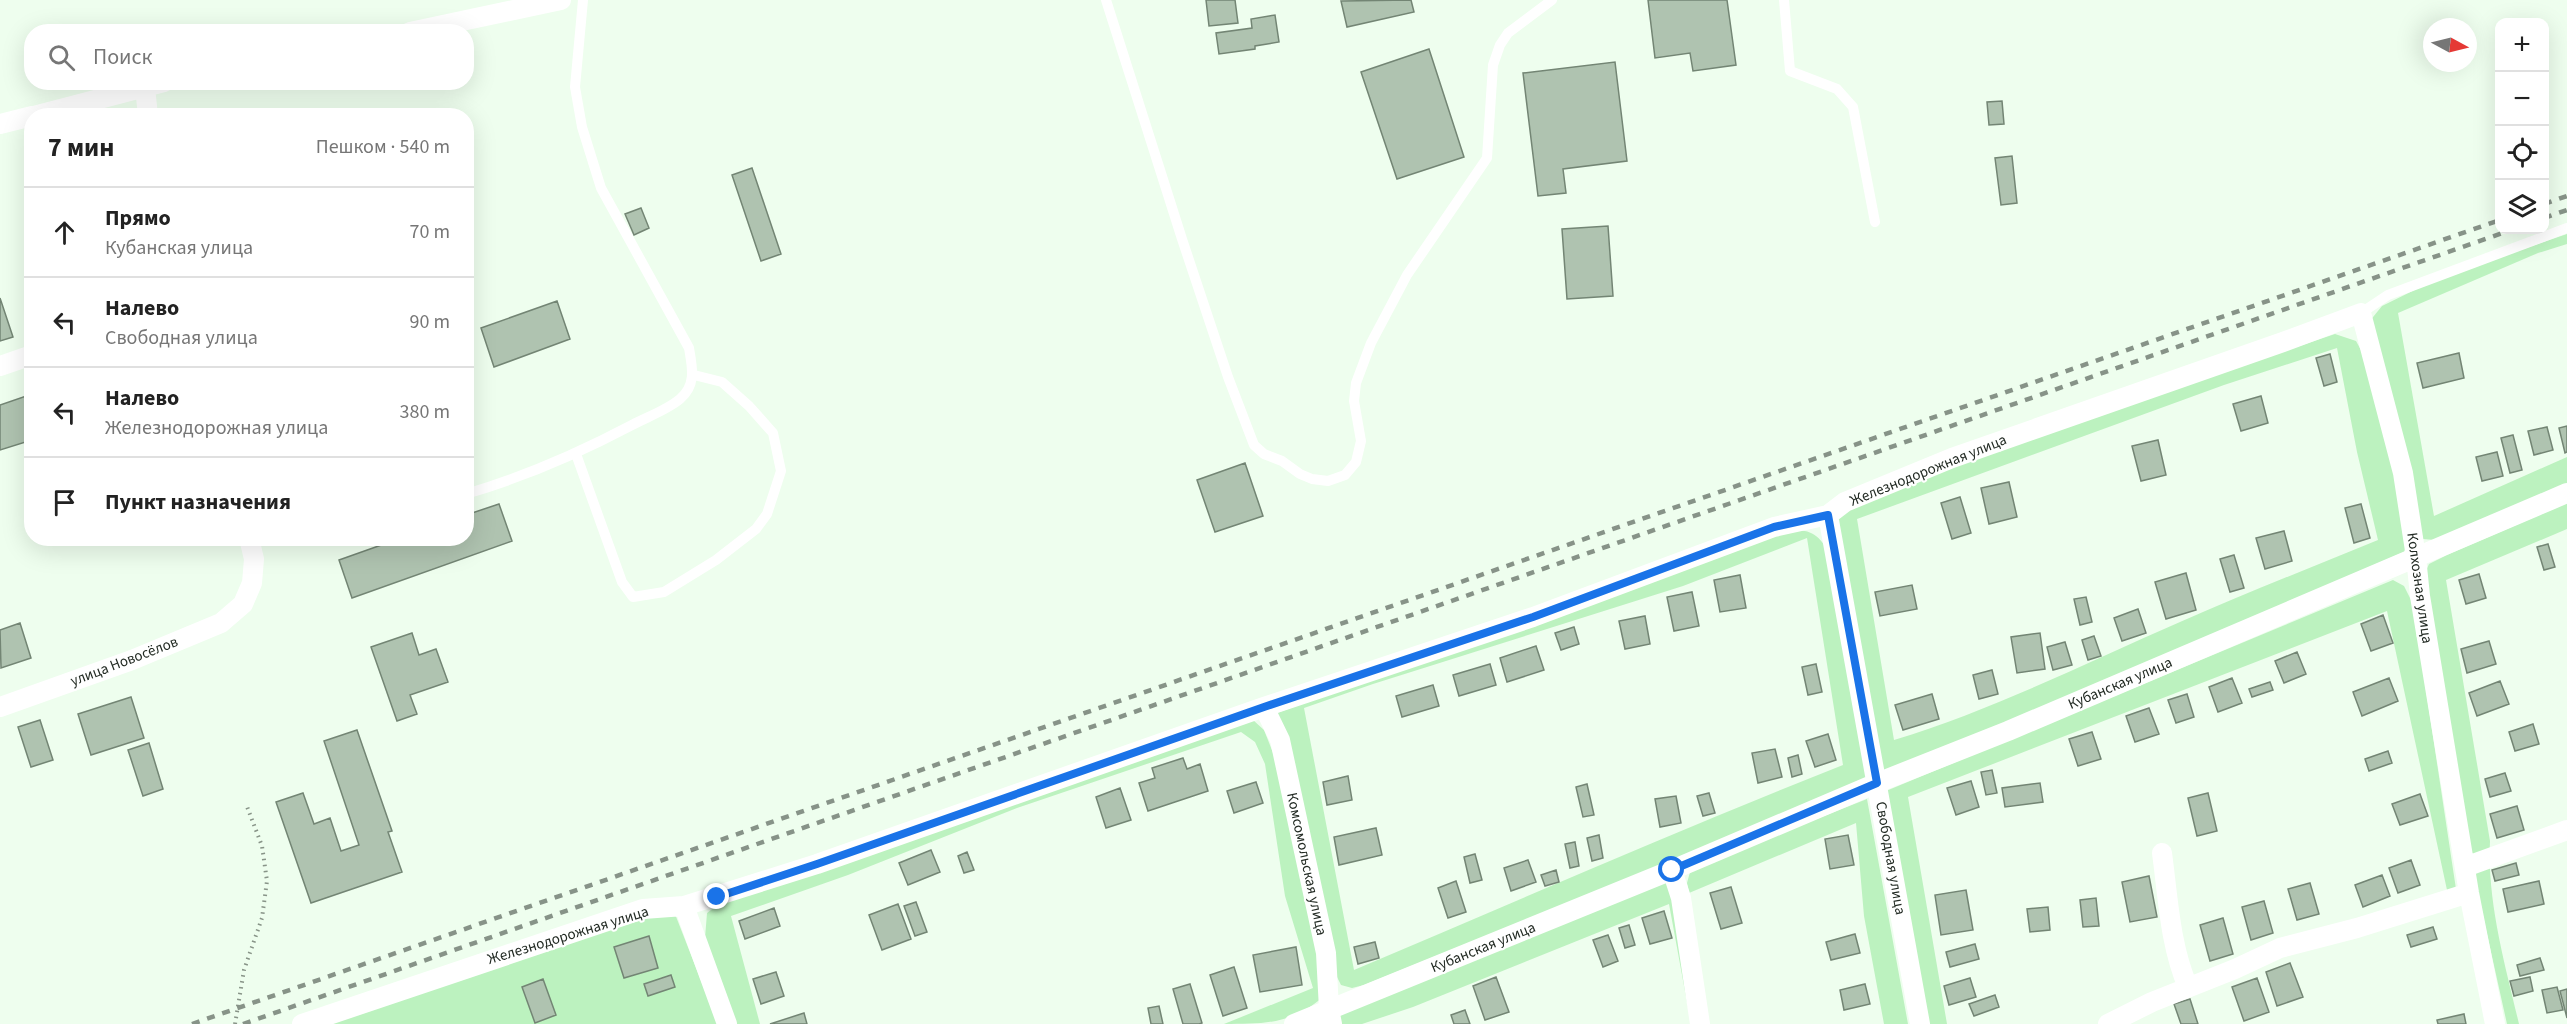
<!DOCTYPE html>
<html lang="ru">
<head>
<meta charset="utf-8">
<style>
  body { margin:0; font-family:"Source Sans 3",sans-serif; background:#f2f2f2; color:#222 }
  .controls { position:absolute; right:18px; top:18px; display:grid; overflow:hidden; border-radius:12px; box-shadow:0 6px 24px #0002 }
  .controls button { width:54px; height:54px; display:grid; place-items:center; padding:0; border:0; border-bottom:2px solid #e0e0e0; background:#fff; color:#222; font:30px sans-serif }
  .compass { position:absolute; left:2423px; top:18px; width:54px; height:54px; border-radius:50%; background:#fff; box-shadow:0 6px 24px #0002; rotate:97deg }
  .stop { position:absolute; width:18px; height:18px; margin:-14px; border:4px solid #1a73e8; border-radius:50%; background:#fff }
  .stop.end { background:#1a73e8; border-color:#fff; box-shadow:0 2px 6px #0008 }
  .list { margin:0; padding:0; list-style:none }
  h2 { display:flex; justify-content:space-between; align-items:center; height:78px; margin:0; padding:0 24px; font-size:26px }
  h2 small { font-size:20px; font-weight:400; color:#767676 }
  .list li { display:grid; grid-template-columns:39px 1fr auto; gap:18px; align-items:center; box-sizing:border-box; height:90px; padding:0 24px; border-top:2px solid #e0e0e0 }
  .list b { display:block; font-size:22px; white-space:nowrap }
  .list p { margin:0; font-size:20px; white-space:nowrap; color:#767676 }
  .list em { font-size:20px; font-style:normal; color:#767676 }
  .icon { flex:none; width:33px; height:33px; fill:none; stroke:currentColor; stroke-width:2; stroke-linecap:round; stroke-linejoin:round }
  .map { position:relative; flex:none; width:2567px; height:1024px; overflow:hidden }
  .search { position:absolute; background:#fff; box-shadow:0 6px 24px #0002; left:24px; top:24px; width:450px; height:66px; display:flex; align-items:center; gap:15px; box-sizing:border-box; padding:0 21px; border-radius:24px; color:#767676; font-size:22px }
  .panel { position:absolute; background:#fff; box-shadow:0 6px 24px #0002; left:24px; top:108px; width:450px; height:438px; border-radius:24px }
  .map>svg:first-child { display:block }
  .green { fill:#bcf2bf; fill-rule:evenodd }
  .building { fill:#afc3b0; stroke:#738574; stroke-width:1.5 }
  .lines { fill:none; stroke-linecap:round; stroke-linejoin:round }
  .path { stroke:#889488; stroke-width:4; stroke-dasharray:1.5 4.5; stroke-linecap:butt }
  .lane { stroke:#fff; stroke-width:10 }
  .street { stroke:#fff; stroke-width:20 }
  .rail { stroke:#879388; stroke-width:4.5; stroke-dasharray:8 8; stroke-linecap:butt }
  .route { stroke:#1a73e8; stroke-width:8 }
  .labels { text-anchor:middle; stroke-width:4.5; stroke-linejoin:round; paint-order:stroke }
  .street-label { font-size:15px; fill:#222a23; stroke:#fff }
</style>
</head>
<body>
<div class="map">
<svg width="2567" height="1024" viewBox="0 0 2567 1024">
  <rect width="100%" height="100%" fill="#eefeee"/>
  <path class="green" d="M2567,234V244L2538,253L2398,313L2434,516L2567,457V484L2435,540L2423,539L2369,322L2382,306L2439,278Z
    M2335,334L2356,341L2368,363L2397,482L2408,541L2404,552L2050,705L1879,773L1836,521L1853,504L1963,460ZM2337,348L2357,452L2378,540C2312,567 2246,593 2180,622C2086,663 1993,710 1894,740L1857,519L2224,385Z
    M2567,503V529L2446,580L2490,841C2487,902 2505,964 2519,1024H2507L2475,880L2423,578L2429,564L2447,555Z
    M1785,530C1807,530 1815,530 1827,549L1869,778L1642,873L1364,985L1352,988L1341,985L1333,969L1277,713ZM1807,538L1843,765C1679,830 1517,901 1354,970L1304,708L1373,684L1683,586Z
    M2393,580L2404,586L2413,604L2456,889L2447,890L2387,611L1908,797L1947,1024H1928L1886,791Z
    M1253,720L1264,730L1275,758L1308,893L1324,996C1293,1024 1265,1024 1224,1024L1313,988L1285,896L1265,764L1255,742L1241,732L1017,808L848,875L731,916L760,1024H731L705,938L707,913L723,901Z
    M1867,799L1908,1024H1884L1864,916L1856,823L1689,893L1687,883L1690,872L1708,862Z
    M1669,880L1691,1024L1669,904L1413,1007L1362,1024H1340L1339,1017L1346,1010Z
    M643,914H675L718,1024H327Z"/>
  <path class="building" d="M1206,0H1235L1238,23L1209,26Z
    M1411,0L1414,12L1347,27L1341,1Z
    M1648,0H1727L1736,65L1693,71L1690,53L1655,58Z
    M1275,15L1279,42L1255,46V49L1219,54L1216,33L1252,28L1251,19Z
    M1429,49L1464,157L1397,179L1361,72Z
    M1615,62L1627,161L1563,169L1566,193L1538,196L1523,73Z
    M2002,101L2004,124L1989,125L1987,102Z
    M2012,156L2017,203L2001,205L1995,158Z
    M752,168L781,254L761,261L732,175Z
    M641,208L649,228L634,235L625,214Z
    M1608,226L1613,296L1567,299L1562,229Z
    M0,298L13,337L0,341Z
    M557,301L570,339L494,367L481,328Z
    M2459,353L2464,378L2423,388L2417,363Z
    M2330,354L2337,382L2324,386L2316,358Z
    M32,394V440L0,450V405Z
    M2261,396L2268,423L2241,431L2233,404Z
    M2567,426V452L2565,453L2559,428Z
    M2547,427L2553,450L2534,455L2528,431Z
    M2513,435L2522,470L2510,473L2501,438Z
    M2158,440L2166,475L2141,481L2132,446Z
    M2497,452L2503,476L2482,481L2476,457Z
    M1245,463L1263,516L1215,532L1197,480Z
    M2009,482L2017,517L1989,524L1981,488Z
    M1960,497L1971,533L1952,539L1941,503Z
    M499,504L512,541L352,598L339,560L401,538H466V515Z
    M2361,504L2370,538L2354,543L2345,508Z
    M2284,531L2292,561L2265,569L2256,538Z
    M2548,544L2555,567L2544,570L2537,547Z
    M2234,555L2244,588L2230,592L2220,559Z
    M2186,573L2196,610L2166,619L2155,582Z
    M2479,574L2486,598L2466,604L2459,580Z
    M1740,575L1746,608L1720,612L1714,580Z
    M1912,585L1917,609L1880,616L1875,592Z
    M1692,592L1699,626L1674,631L1667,597Z
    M2086,597L2092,622L2080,625L2074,599Z
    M2138,609L2146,633L2122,641L2114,618Z
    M2383,615L2393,643L2371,651L2361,624Z
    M1645,616L1650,644L1625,649L1619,621Z
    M20,623L31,658L1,668L0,630Z
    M1574,627L1579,644L1561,650L1555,633Z
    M412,633L419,655L436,649L448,682L410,695L417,714L397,721L371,647Z
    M2040,633L2045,669L2017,673L2011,637Z
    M2094,636L2101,656L2088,660L2082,640Z
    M2489,641L2496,664L2467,673L2461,649Z
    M2065,642L2072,665L2053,670L2047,647Z
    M1536,646L1544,670L1507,682L1500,658Z
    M2297,652L2306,674L2284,683L2275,661Z
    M1490,664L1496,685L1459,696L1453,675Z
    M1816,664L1822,692L1808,695L1802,667Z
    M1992,670L1998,694L1979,699L1973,675Z
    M2232,678L2242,703L2218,712L2209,687Z
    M2389,678L2398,701L2362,716L2353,692Z
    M2500,681L2509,704L2477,716L2469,693Z
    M2270,682L2273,690L2252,697L2249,689Z
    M1433,685L1439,706L1402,717L1396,696Z
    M1932,694L1939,719L1903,730L1895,705Z
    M2187,694L2194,717L2176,723L2168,700Z
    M131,697L144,738L91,755L78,714Z
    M2149,708L2159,734L2135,742L2126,716Z
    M40,720L53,760L31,767L18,727Z
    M2533,724L2539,744L2515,751L2509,732Z
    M357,730L392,831L388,832L402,872L311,903L276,802L303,793L314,824L330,818L341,851L359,845L324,741Z
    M2092,732L2101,759L2078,766L2069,739Z
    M1828,734L1836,760L1815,767L1806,741Z
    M149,743L163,789L143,796L128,750Z
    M1775,749L1782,777L1758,783L1752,753Z
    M2388,751L2392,763L2369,771L2365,759Z
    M1798,755L1802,774L1792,777L1788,758Z
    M1183,758L1187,769L1200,764L1208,791L1148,811L1139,783L1155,778L1152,768Z
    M1992,770L1997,793L1986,795L1981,772Z
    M2505,773L2511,791L2490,797L2485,779Z
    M1348,776L1352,800L1327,805L1323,782Z
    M1971,781L1979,807L1956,815L1947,788Z
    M1256,782L1263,803L1234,813L1227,791Z
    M2040,783L2043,802L2005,807L2002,788Z
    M1587,784L1594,815L1583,817L1576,787Z
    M1120,788L1131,820L1106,828L1096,797Z
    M1709,793L1715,813L1703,816L1697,796Z
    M2208,793L2217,831L2197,836L2188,798Z
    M2420,794L2428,816L2400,825L2392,804Z
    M1676,796L1681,823L1660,827L1655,799Z
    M2517,806L2524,830L2497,838L2490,814Z
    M1376,828L1382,855L1339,865L1334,837Z
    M1599,835L1603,858L1592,861L1587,838Z
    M1848,835L1854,865L1830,869L1825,839Z
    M1575,842L1579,866L1570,868L1565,844Z
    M931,850L940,872L908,885L899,863Z
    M967,852L974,870L964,873L958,856Z
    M1475,854L1482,880L1470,883L1464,857Z
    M1528,860L1536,882L1511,891L1504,868Z
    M2411,860L2420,885L2398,893L2389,868Z
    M2516,863L2519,875L2495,881L2492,870Z
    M1556,870L1559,882L1545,886L1541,875Z
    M2382,875L2390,896L2363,907L2355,885Z
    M2149,876L2157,917L2130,922L2122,882Z
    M1456,881L1466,912L1448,918L1438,888Z
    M2539,881L2544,904L2508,912L2503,889Z
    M2310,883L2319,914L2297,920L2288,889Z
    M1731,887L1742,923L1721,929L1710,893Z
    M1966,890L1973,930L1941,935L1935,895Z
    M2096,898L2099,926L2083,927L2080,900Z
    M2264,901L2273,933L2251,940L2242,907Z
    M916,902L927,932L915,936L904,906Z
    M898,904L911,939L882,950L869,915Z
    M2048,907L2050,930L2030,932L2027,909Z
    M774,908L780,926L745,939L739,921Z
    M1664,911L1672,938L1650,944L1642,918Z
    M2223,918L2233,954L2210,961L2200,925Z
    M1629,925L1635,945L1625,948L1619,928Z
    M2433,927L2437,939L2411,947L2407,935Z
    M1855,934L1860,953L1831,960L1826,942Z
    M1608,935L1618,961L1603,967L1593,940Z
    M649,936L658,968L624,978L614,947Z
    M1375,942L1379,958L1358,964L1354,947Z
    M1975,944L1979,959L1950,967L1946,952Z
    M1296,947L1302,985L1260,992L1253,955Z
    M2540,958L2544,970L2520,976L2517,965Z
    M2290,963L2303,997L2277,1006L2266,972Z
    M1234,967L1247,1008L1223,1016L1210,975Z
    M776,972L784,996L761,1004L753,979Z
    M671,975L675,987L648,996L644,984Z
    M1496,977L1509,1012L1485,1020L1473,986Z
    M2530,977L2533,991L2514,996L2510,981Z
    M1970,978L1976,997L1949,1005L1944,986Z
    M2257,978L2269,1012L2244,1021L2232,987Z
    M543,979L556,1015L535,1023L522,987Z
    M1190,984L1202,1023L1199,1024H1183L1173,989Z
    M1865,984L1870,1004L1844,1010L1840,990Z
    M2557,987L2563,1010L2547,1013L2542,990Z
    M2567,989V1018L2560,991Z
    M1995,995L1999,1007L1974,1016L1969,1004Z
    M2190,999L2198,1024H2181L2174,1004Z
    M1159,1006L1163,1024H1151L1148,1008Z
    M1465,1010L1470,1024H1454L1451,1015Z
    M804,1013L807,1024H770Z
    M2464,1014L2466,1024H2438L2437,1020Z"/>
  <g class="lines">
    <path class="path" d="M235,1024L244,970L262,918L267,881L262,846L246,804"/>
    <path class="lane" d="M1106,0L1182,239L1228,377L1254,445L1264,454L1282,461L1300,474L1312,479L1328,481L1345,475L1356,462L1361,441L1354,401L1356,383L1371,343L1407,275L1487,158L1493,65L1500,45L1508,33L1552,0
      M1784,0L1790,71L1837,89L1853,107L1875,222
      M2361,313L2388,295L2567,228
      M576,454L622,582L633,597L664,592L716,560L756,529L767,514L781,471L773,433L749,406L722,382L694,375
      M466,494C524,477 579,453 632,425C647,417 667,410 680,399C697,385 692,366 689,348L601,188L582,127L575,87L583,0"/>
    <path class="street" d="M410,32L561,0
      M145,87L148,116
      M34,116L164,82
      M0,124L32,116
      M0,366L32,355
      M1828,515L1920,1024
      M0,707L132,660L221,623L243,604L252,583L254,559L249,538
      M1264,707L1280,740L1326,953L1329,1009L1332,1024
      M2162,853C2168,897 2170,946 2188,987
      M2465,867L2567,830
      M1672,870L1681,898L1700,1024
      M684,906L727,1024
      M302,1024L643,909L684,906L817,864L1264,707L1533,617L1774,527L1828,515L1845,502L1952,458L2283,342L2361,313L2403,473L2416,557L2420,596L2469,893L2495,1024
      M1294,1024L1672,870L1877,783L2008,731L2567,493
      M2108,1024L2152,1002L2235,969L2280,948L2357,928L2469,893"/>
    <path class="rail" d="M2544,204L2567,196
      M2544,218L2567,210
      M192,1024L2500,220
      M243,1024L2511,230"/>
  </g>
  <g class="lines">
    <path class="route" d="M717,897L817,864L1264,707L1533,617L1774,527L1828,515L1877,783L1672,870"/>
  </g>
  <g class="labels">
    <g class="street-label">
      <text transform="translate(1928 470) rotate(-22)" y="5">Железнодорожная улица</text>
      <text transform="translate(2420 588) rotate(82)" y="5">Колхозная улица</text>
      <text transform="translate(124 661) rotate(-21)" y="5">улица Новосёлов</text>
      <text transform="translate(2120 683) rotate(-23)" y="5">Кубанская улица</text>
      <text transform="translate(1891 858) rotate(80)" y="5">Свободная улица</text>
      <text transform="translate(1307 864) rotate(78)" y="5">Комсомольская улица</text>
      <text transform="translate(568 935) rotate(-17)" y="5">Железнодорожная улица</text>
      <text transform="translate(1483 947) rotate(-22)" y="5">Кубанская улица</text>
    </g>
  </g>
</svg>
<div class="controls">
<button>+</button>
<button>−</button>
<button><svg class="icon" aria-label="locate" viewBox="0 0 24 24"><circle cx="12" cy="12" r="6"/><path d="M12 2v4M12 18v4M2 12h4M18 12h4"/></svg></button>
<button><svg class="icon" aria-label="layers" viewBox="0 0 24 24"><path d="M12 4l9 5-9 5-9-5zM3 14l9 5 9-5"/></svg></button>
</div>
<svg class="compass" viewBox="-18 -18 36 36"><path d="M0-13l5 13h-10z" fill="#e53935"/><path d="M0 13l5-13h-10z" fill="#767676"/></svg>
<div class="stop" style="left:1672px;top:870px"></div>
<div class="stop end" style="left:717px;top:897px"></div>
<div class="search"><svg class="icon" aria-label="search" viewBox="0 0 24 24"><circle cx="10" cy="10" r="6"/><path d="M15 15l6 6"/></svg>Поиск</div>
<section class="panel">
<h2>7 мин<small>Пешком · 540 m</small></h2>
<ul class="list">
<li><svg class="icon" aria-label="ahead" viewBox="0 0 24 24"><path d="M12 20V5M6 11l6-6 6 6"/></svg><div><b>Прямо</b><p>Кубанская улица</p></div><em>70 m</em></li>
<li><svg class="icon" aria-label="left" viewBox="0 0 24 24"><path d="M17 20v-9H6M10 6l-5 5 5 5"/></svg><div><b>Налево</b><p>Свободная улица</p></div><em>90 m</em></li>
<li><svg class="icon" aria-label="left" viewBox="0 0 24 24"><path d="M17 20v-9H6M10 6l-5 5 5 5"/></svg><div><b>Налево</b><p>Железнодорожная улица</p></div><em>380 m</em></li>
<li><svg class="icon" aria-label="arrive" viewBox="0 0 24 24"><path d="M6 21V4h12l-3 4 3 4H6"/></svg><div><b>Пункт назначения</b></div></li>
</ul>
</section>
</div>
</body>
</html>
